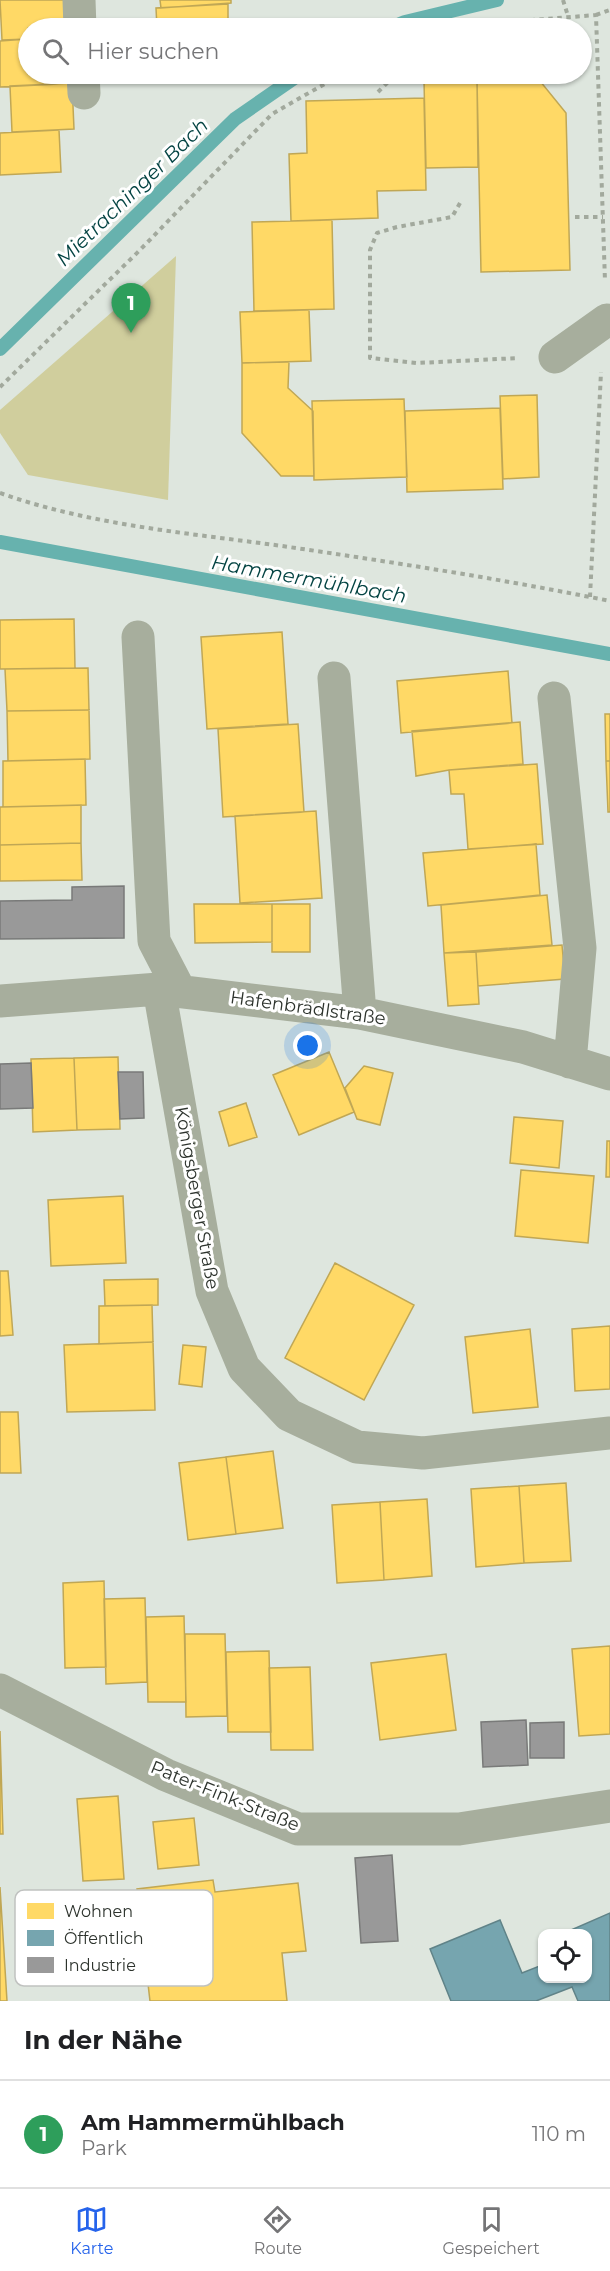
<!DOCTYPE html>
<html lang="de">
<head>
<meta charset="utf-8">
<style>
  body { margin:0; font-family:Montserrat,sans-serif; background:#f2f2f2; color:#202124 }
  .controls { position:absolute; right:18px; bottom:18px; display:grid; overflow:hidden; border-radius:12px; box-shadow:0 2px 4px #0004 }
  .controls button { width:54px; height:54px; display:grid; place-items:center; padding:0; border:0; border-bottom:2px solid #e0e0e0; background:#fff; color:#202124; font:30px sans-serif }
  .you { position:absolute; left:308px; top:1046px; width:21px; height:21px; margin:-15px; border:4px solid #fff; border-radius:50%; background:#1a73e8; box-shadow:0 0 0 9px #1a73e833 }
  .badge { display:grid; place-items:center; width:39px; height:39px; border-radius:50%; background:#2563eb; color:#fff; font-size:20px; font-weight:700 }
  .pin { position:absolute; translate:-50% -50px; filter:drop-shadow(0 2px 3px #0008) }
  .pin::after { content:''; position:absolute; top:32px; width:21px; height:18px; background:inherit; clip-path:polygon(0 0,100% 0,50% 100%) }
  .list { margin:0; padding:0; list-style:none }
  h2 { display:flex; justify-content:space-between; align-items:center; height:78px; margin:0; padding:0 24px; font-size:26px }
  h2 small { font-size:20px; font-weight:400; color:#757577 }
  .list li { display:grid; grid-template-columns:39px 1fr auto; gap:18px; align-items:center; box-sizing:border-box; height:108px; padding:0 24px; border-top:2px solid #e0e0e0 }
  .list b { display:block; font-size:22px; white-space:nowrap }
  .list p { margin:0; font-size:20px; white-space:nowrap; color:#757577 }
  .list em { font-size:20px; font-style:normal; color:#757577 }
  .icon { flex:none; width:33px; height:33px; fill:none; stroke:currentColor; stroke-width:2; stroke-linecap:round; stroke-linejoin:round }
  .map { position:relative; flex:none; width:610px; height:2001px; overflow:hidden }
  .search { position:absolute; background:#fff; box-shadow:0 2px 4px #0004; left:18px; right:18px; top:18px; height:66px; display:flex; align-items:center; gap:15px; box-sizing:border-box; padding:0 21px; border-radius:33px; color:#757577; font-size:22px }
  .sheet { height:186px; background:#fff }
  nav { display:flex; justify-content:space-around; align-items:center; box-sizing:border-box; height:84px; border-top:2px solid #e0e0e0; background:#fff; font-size:16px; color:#757577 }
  nav a { display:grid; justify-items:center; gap:3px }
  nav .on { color:#2563eb }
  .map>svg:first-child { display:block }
  .green { fill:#d0ce9d }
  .homes { fill:#ffd966; stroke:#c0a755; stroke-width:1.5 }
  .public { fill:#76a5af; stroke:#608388; stroke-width:1.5 }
  .industry { fill:#999; stroke:#797a79; stroke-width:1.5 }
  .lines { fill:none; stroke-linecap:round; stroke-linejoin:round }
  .stream { stroke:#67b2ae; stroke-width:14 }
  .path { stroke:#a2a99d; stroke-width:4; stroke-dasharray:4.5 4.5; stroke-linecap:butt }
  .minor { stroke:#a7ae9d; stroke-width:33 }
  .labels { text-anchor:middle; stroke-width:6; stroke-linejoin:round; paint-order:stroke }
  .street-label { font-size:18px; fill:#2d332d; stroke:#fff }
  .water-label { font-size:20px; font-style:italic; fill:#044443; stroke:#fff }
  .key { fill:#fff; stroke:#c0c2c0; stroke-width:1.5 }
  .key-label { font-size:16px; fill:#2d332d }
</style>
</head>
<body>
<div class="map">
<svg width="610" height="2001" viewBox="0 0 610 2001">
  <rect width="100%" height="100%" fill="#dee6de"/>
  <path class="green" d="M176,256L168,500L28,475L0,433V410Z"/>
  <path class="homes" d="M0,0H65L66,28H28V39L2,40Z
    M160,0H231V3L161,8Z
    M228,4V28H157L156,8Z
    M28,39V74H58V84L0,87V41Z
    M477,80L478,167L426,168L424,81Z
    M477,80L540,81L566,113L570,270L481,272Z
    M72,83L74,129L12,132L10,86Z
    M424,98L426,190L377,191L378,218L291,221L289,154L307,153L306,101Z
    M59,130L61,172L0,175V133Z
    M332,220L334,309L254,311L252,222Z
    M309,310L311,361L242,363L240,312Z
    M289,362L288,388L313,411L314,476H281L242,433V363Z
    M537,395L539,477L503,479L500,396Z
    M404,399L407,477L314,480L312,401Z
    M500,408L503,489L407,492L405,411Z
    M74,619L75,668L0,669V620Z
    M282,632L288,724L207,729L201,637Z
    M88,668L89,710L7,711L5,669Z
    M508,671L512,723L401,733L397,681Z
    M89,710L90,759L8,761L7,711Z
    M605,714H610V761H606Z
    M520,722L523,764L449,770L416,776L412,731Z
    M298,724L304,812L223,817L218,729Z
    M85,759L86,805L3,807V761Z
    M606,761H610V812H608Z
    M537,764L543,844L468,849L464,794H451L449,770Z
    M81,805V843L0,845V807Z
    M316,811L322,898L240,903L235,816Z
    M81,843L82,880L0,881V845Z
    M536,844L540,895L428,906L423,853Z
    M547,895L552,945L444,953L441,905Z
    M194,904H272V942L195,943Z
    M272,904H310V952H272Z
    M562,945L565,979L478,986L476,952Z
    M476,952L479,1004L448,1006L444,953Z
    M329,1052L354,1112L299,1135L273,1075Z
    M118,1057L120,1129L77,1130L74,1058Z
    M74,1058L77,1130L33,1132L31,1059Z
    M364,1066L393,1073L380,1125L357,1119L345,1088Z
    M246,1103L257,1137L229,1146L219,1112Z
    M514,1117L563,1121L559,1168L510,1163Z
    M607,1141H610V1177H606Z
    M521,1170L594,1176L588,1243L515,1236Z
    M123,1196L126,1263L51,1266L48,1200Z
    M335,1263L414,1305L364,1400L285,1358Z
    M0,1271H8L13,1335L0,1336Z
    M158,1279V1305L105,1306L104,1280Z
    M152,1305L153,1342L99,1344V1306Z
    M610,1326V1389L575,1391L572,1329Z
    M530,1329L538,1407L473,1413L465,1337Z
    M153,1342L155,1410L67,1412L64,1345Z
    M183,1345L206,1347L202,1387L179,1384Z
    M0,1412H18L21,1473H0Z
    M273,1451L283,1528L236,1534L226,1457Z
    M226,1457L236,1534L188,1540L179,1463Z
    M566,1483L571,1561L524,1563L519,1486Z
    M519,1486L524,1563L476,1567L471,1489Z
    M427,1499L432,1576L384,1580L380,1502Z
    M380,1502L384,1580L337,1583L332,1505Z
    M104,1581L106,1667L65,1668L63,1583Z
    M145,1598L147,1682L106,1684L104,1599Z
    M184,1616L186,1702H148L146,1617Z
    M185,1634H225L227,1716L186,1717Z
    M610,1646V1734L579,1736L572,1649Z
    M269,1651L271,1732H228L226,1652Z
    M446,1654L456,1730L380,1740L371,1663Z
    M310,1667L313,1750H271L269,1668Z
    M0,1731L3,1834H0Z
    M118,1796L124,1879L83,1881L77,1799Z
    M194,1818L199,1865L158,1869L153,1822Z
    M213,1880L215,1892L298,1883L306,1951L282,1953L287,2001H150L137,1889Z
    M0,1887L7,2001H0Z"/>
  <path class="public" d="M610,1913V2001H578L572,1987L536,2001H451L430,1949L500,1920L522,1973L542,1965V1978H588V1934H562Z"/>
  <path class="industry" d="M124,886V938L0,939V901L72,900V887Z
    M31,1063L33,1108L0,1109V1064Z
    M118,1072H143L144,1118L120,1119Z
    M526,1720L528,1765L483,1767L481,1722Z
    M564,1722V1758H530V1723Z
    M392,1855L398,1941L361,1943L355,1858Z"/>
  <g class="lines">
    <path class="stream" d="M391,28L405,22L497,0
      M0,349L235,119L300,74
      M0,542L610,654"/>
    <path class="path" d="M563,0L568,16
      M596,15L610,10
      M459,28L470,25L596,15L605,281
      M378,92L387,83V74
      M460,203L452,217L397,227L377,233L370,250V358L417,363L519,358
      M575,217H603
      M0,387L139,251L272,114L342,74
      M0,493C90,525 188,533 282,546C392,562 501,579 610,601
      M590,597L601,372"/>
    <path class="minor" d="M79,0L80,28
      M83,74L84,93
      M555,357L607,320L610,321
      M138,637L154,941L180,991
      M334,678L360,1013
      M554,698L580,948L570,1062
      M159,989L212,1291L244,1368L289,1415L357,1447L423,1453L610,1433
      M0,1001L159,989L360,1013L523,1047L610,1074
      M0,1690L166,1775L298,1829H459L610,1806"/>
  </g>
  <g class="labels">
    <g class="street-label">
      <text transform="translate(308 1008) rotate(8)" y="6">Hafenbrädlstraße</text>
      <text transform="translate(197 1198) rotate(80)" y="6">Königsberger Straße</text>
      <text transform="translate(225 1796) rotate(22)" y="6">Pater-Fink-Straße</text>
    </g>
    <g class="water-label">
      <text transform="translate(132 192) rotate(-44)" y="7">Mietrachinger Bach</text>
      <text transform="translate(309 579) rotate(10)" y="7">Hammermühlbach</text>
    </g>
  </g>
  <rect x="15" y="1890" width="198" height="96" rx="9" class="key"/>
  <rect x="27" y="1903" width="27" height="16" fill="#ffd966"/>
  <rect x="27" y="1930" width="27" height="16" fill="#76a5af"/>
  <rect x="27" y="1957" width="27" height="16" fill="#999"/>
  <g class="key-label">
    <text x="64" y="1917">Wohnen</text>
    <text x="64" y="1944">Öffentlich</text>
    <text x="64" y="1971">Industrie</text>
  </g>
</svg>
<div class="controls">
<button><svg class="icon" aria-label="locate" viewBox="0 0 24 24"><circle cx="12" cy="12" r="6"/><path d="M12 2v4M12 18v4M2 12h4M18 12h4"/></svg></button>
</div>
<div class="you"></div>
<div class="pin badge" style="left:131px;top:333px;background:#2e9e5b">1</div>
<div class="search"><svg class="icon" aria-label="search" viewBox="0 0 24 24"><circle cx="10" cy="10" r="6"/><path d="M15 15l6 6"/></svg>Hier suchen</div>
</div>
<section class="sheet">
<h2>In der Nähe<small></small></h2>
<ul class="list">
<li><span class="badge" style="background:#2e9e5b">1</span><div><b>Am Hammermühlbach</b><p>Park</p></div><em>110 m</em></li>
</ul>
</section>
<nav>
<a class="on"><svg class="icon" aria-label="map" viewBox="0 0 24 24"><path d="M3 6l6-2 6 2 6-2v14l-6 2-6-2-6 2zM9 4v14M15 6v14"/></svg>Karte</a>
<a><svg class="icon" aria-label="directions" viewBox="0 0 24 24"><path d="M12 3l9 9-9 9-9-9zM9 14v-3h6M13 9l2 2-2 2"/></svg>Route</a>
<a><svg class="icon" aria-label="saved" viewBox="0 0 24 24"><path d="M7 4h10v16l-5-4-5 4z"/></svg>Gespeichert</a>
</nav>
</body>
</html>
